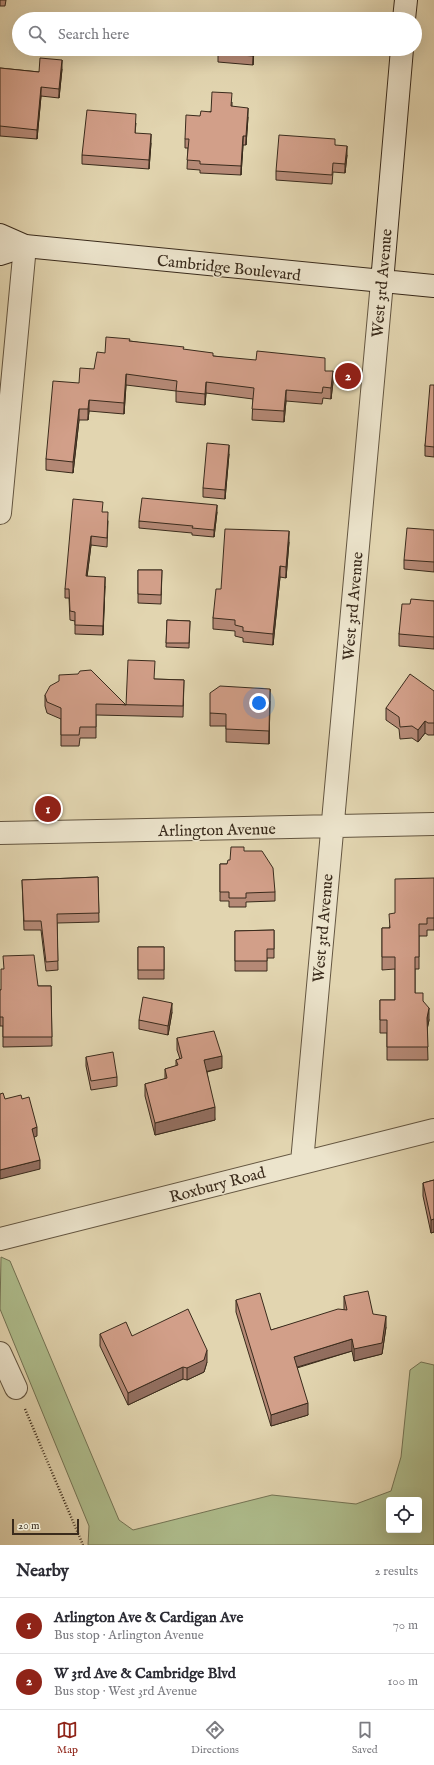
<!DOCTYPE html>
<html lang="en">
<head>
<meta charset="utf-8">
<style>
  body { margin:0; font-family:"IM FELL English",serif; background:#f7f7f7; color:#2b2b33 }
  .controls { position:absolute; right:12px; bottom:12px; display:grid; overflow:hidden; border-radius:4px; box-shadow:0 4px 16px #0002 }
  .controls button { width:36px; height:36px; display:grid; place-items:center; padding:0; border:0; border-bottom:1px solid #e1e1e2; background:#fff; color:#2b2b33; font:20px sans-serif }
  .scale { position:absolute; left:12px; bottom:10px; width:67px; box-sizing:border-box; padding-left:4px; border:2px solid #3a2b1c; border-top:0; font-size:11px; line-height:14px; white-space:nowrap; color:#3a2b1c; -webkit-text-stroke:3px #ece4cc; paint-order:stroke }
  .you { position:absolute; left:259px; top:703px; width:14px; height:14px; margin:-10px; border:3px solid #fff; border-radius:50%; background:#1a73e8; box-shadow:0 0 0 6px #1a73e833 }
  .badge { display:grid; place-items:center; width:26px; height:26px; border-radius:50%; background:#8f2418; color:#fff; font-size:13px; font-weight:700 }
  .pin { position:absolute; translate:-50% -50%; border:2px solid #fff; box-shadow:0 1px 4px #0006 }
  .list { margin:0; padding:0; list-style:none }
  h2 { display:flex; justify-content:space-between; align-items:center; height:52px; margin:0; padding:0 16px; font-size:17px }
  h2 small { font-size:13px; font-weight:400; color:#7c7c81 }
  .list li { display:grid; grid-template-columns:26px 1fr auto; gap:12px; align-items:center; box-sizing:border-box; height:56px; padding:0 16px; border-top:1px solid #e1e1e2 }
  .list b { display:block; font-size:15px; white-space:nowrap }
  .list p { margin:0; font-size:13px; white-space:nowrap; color:#7c7c81 }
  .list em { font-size:13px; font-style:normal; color:#7c7c81 }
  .icon { flex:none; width:22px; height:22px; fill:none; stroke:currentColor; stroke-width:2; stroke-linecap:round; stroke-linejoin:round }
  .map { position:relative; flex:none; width:434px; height:1545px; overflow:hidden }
  .search { position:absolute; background:#fff; box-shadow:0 4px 16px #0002; left:12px; right:12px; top:12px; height:44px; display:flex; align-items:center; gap:10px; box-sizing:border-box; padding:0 14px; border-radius:22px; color:#7c7c81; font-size:15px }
  .sheet { height:164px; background:#fff }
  nav { display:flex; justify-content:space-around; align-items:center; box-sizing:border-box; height:56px; border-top:1px solid #e1e1e2; background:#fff; font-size:11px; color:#7c7c81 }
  nav a { display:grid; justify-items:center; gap:2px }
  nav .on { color:#8f2418 }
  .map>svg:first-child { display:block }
  .green { fill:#afbe8e; stroke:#747455; fill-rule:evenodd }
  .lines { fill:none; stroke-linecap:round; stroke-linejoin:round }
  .street-casing { stroke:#645641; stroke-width:24 }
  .secondary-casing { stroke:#3a2b1c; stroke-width:24 }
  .path { stroke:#3a2b1c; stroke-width:2.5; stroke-dasharray:1 2; stroke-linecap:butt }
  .street { stroke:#ece4cc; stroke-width:22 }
  .secondary { stroke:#ece4cc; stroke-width:22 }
  .wall { fill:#b58976; stroke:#3a2b1c }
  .shaded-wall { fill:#936f60; stroke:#3a2b1c }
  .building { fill:#d29f89; stroke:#3a2b1c }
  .labels { text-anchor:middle; stroke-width:3; stroke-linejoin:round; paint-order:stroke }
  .street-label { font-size:16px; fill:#3a2b1c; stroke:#ece4cc }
</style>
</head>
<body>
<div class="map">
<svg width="434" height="1545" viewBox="0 0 434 1545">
  <rect width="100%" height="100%" fill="#e2d5b0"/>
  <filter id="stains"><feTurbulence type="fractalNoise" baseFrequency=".005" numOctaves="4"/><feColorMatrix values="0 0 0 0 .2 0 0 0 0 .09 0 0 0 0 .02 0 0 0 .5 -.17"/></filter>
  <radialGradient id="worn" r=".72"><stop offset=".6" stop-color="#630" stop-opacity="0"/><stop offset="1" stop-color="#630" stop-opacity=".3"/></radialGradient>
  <path class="green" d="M1,1257L10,1261L119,1520L133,1530L272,1495L356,1504L391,1491L401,1457L410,1370L421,1362L434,1365V1545H88L89,1526L0,1309ZM389,1500H419V1530H389Z"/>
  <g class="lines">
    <g class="street-casing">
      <path id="street" d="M0,513L25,246
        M0,833L434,824
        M302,1162L382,282
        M0,1239L434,1130
        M0,1353L16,1388"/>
    </g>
    <g class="secondary-casing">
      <path id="secondary" d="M404,19L406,0
        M0,235L25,246L434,286
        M0,254L25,246
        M382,282L402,49"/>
    </g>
    <path class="path" d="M25,1409L83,1545"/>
    <use href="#street" class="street"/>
    <use href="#secondary" class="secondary"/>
  </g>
  <path class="wall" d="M0,0H6L5,6H0Z
    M218,49H254L253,65L218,62Z
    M0,68L39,72L62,69L59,98L41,96L37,139L0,136Z
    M232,102V107L248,117L246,145H243L241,175L200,173V170L187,169L188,148H185V139L200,116Z
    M136,123L135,133L151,143L149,169L82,164V155Z
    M335,145L347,155L345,173L333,172L332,184L276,180V171Z
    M130,341L184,350L213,356L325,371L333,382L331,399L323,398L322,404L286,401L284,422L252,420L253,399L206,393L205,405L176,402V391L126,385L124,414L89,411L88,420H79L73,473L46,470V459L79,383L94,369L105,353Z
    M434,385V457L425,456V446Z
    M229,454L225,499L203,497V488Z
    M102,512L108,521L107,547L91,545L87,576L105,586L103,635L75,634V621L70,620L69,598H65V589Z
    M217,512L214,537L192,535V533L139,528V521Z
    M434,530V572L404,569V560Z
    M289,542L286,578L280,577L273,645L243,642V638L235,636V631L213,629V618L221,589Z
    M138,570H162L161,604L138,603Z
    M434,601V649L399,646V634L410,604Z
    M167,620L190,621L189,648L166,647Z
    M154,679L184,680L183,717L96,715V738H80L79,746H61V719L47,713L45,706V695L126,705Z
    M434,691V735H428L425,733L418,742L412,738L400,739L399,729L386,720V708Z
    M270,701L269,744L226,742V726H210V713Z
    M244,851L275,892V901L246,902V907H229V901H220V864H227L230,860Z
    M98,877L99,922L57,923L58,970L46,971L41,930H24L22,880Z
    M434,878V930H427V936H419V969H415V993L423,1001L429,1020L427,1029L428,1060H387V1033H380V1000H395V969L382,970V928H389L395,913Z
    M274,930V958H267V971H235V931Z
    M138,947H164V979H138Z
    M38,986H51L52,1046L3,1047V1026H0V990Z
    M172,1012L168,1035L139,1029V1020Z
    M177,1038L222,1068L207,1072L215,1120L155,1135L145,1096V1084L165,1079V1069L176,1066V1060L180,1059L177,1050Z
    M86,1057L117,1077V1086L91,1090L86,1066Z
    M434,1180V1232L431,1233L423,1196V1183Z
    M344,1296L373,1314L386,1327L382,1354L354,1361L352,1351L297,1368L308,1415L271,1426L236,1312V1300L271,1330L344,1310Z
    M100,1334L132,1336L207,1362L204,1372L187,1380L183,1379L128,1405L100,1346Z"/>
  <path class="shaded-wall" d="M253,49H254L253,65Z
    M62,60V69L59,98V89Z
    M41,87V96L37,139V130Z
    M248,108V117L246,145V136Z
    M151,134V143L149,169V160Z
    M243,136V145L241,175V166Z
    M347,146V155L345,173V164Z
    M333,371V382L331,399V388Z
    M126,374V385L124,414V403Z
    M206,382V393L205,405V394Z
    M286,390V401L284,422V411Z
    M89,400V411L88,420V409Z
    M79,409V420L73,473V462Z
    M229,445V454L225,499V490Z
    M217,505V512L214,537V530Z
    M289,531V542L286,578V567Z
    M91,536V545L86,585V576Z
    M280,566V577L273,645V634Z
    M105,577V586L103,635V626Z
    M270,689V701L269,744V731Z
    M425,721V733L418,742V730Z
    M172,1003V1012L168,1035V1026Z
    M429,1008V1020L427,1030V1018Z
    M222,1056V1068L204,1072V1060Z
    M215,1107V1120L155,1135V1123Z
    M37,1127V1136L32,1138V1129Z
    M40,1160V1169L0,1179V1170Z
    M434,1219V1232L431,1233V1220Z
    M386,1316V1327L382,1354L354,1361V1349Z
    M352,1339V1351L294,1368V1357Z
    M207,1350V1362L204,1372L187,1380V1368Z
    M183,1367V1379L128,1405V1393Z
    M308,1403V1415L271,1426V1415Z"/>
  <path class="building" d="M218,49H253V56L218,53Z
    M40,58L62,60L59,89L41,87L37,130L0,126V68L39,72Z
    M212,92L232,93L231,106L248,108L246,136H243L241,166L200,164V161L187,160L189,139H185L186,115L200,116L201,111L211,112Z
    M87,110L136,114L135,133L151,134L149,160L82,155Z
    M279,135L335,139V145L347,146L345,164L333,163L332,175L276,171Z
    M106,337L130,339L129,341L184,347L183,349L213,353V356L256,360L257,351L325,358V371H333L331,388L323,387L322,393L286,390L284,411L252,409L254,388L206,382L205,394L176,391L177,381L126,374L124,403L89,400L88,409H79L73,462L46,459L53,381L79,383L80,368L94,369L97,352L105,353Z
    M430,385H434V447L425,446Z
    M207,443L229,445L225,490L203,488Z
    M142,498L217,505L214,530L192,528L193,526L139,521Z
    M73,499L103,502L102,512H108L107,538L91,536L86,576L105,577L103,626L75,625V612L70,611L69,589H65Z
    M407,528L434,530V562L404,560Z
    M225,529L289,531L286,567L280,566L273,634L243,631V627L235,625V620L213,618L216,589H221Z
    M138,570H162L161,595L138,594Z
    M411,599L434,601V637L399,634L402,604H410Z
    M167,620L190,621L189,643H166Z
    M128,660L155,661L154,679L184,680L183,706L96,704V727H80L79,735H61V708L47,702L45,695L50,686L59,681V675L78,674L80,671L91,670L126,705Z
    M410,674L434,691V723H428L425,721L418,730L412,726L400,727L399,717L386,708Z
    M220,686L270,689L269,731L226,729V714L210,713V693Z
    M231,847H244V851H262L273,868L275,892L246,893V898H229V892H220V864H227L228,860H230Z
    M98,877L99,913L57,914L58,961L46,962L41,921H24L22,880Z
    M434,878V918H427V924H419V957H415V993H423V1001L429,1008L427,1018L428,1047H387V1020H380V1000H395V957H382V928H390L389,914L395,913V879Z
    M274,930V949H267V961H235V931Z
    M138,947H164V970H138Z
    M34,955L38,986H51L52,1037H3V1017H0V990H1V969H4L3,956Z
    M143,997L172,1003L168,1026L139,1020Z
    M214,1031L222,1056L204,1060L215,1107L155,1123L145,1084L167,1078L165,1069L178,1065L176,1060L182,1058L177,1038Z
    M113,1052L117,1077L91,1081L86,1057Z
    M3,1093L5,1099L21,1095L22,1099L29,1097L37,1127L32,1129L40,1160L0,1170V1094Z
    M434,1180V1219L431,1220L423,1183Z
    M368,1291L373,1314L386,1316L382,1343L354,1349L352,1339L294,1357L308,1403L271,1415L236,1300L260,1293L271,1330L338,1309L347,1310L344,1296Z
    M188,1309L207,1350L204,1360L187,1368L183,1367L128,1393L100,1334L126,1322L132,1336Z"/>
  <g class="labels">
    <g class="street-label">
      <text transform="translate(229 267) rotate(6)" y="6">Cambridge Boulevard</text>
      <text transform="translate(381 283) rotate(-85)" y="6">West 3rd Avenue</text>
      <text transform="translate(352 606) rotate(-85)" y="6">West 3rd Avenue</text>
      <text transform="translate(217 829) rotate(-1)" y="6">Arlington Avenue</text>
      <text transform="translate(322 928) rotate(-85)" y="6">West 3rd Avenue</text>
      <text transform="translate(217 1184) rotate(-15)" y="6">Roxbury Road</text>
    </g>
  </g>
  <rect width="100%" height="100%" filter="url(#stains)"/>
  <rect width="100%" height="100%" fill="url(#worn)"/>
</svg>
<div class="controls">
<button><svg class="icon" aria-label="locate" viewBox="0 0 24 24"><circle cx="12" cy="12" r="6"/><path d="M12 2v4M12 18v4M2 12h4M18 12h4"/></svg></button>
</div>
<div class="scale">20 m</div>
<div class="you"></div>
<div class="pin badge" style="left:48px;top:809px">1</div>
<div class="pin badge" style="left:348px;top:376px">2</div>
<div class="search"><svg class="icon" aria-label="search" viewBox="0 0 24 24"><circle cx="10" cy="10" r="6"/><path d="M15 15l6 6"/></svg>Search here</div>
</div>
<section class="sheet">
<h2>Nearby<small>2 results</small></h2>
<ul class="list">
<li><span class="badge">1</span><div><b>Arlington Ave &amp; Cardigan Ave</b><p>Bus stop · Arlington Avenue</p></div><em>70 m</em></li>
<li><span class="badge">2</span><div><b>W 3rd Ave &amp; Cambridge Blvd</b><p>Bus stop · West 3rd Avenue</p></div><em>100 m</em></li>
</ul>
</section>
<nav>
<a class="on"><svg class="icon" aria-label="map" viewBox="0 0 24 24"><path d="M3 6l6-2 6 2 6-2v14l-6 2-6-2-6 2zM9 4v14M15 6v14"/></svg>Map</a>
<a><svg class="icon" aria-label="directions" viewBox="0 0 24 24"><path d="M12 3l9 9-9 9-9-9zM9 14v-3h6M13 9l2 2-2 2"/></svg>Directions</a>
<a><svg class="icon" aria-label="saved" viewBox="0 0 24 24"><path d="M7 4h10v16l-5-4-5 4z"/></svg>Saved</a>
</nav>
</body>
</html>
